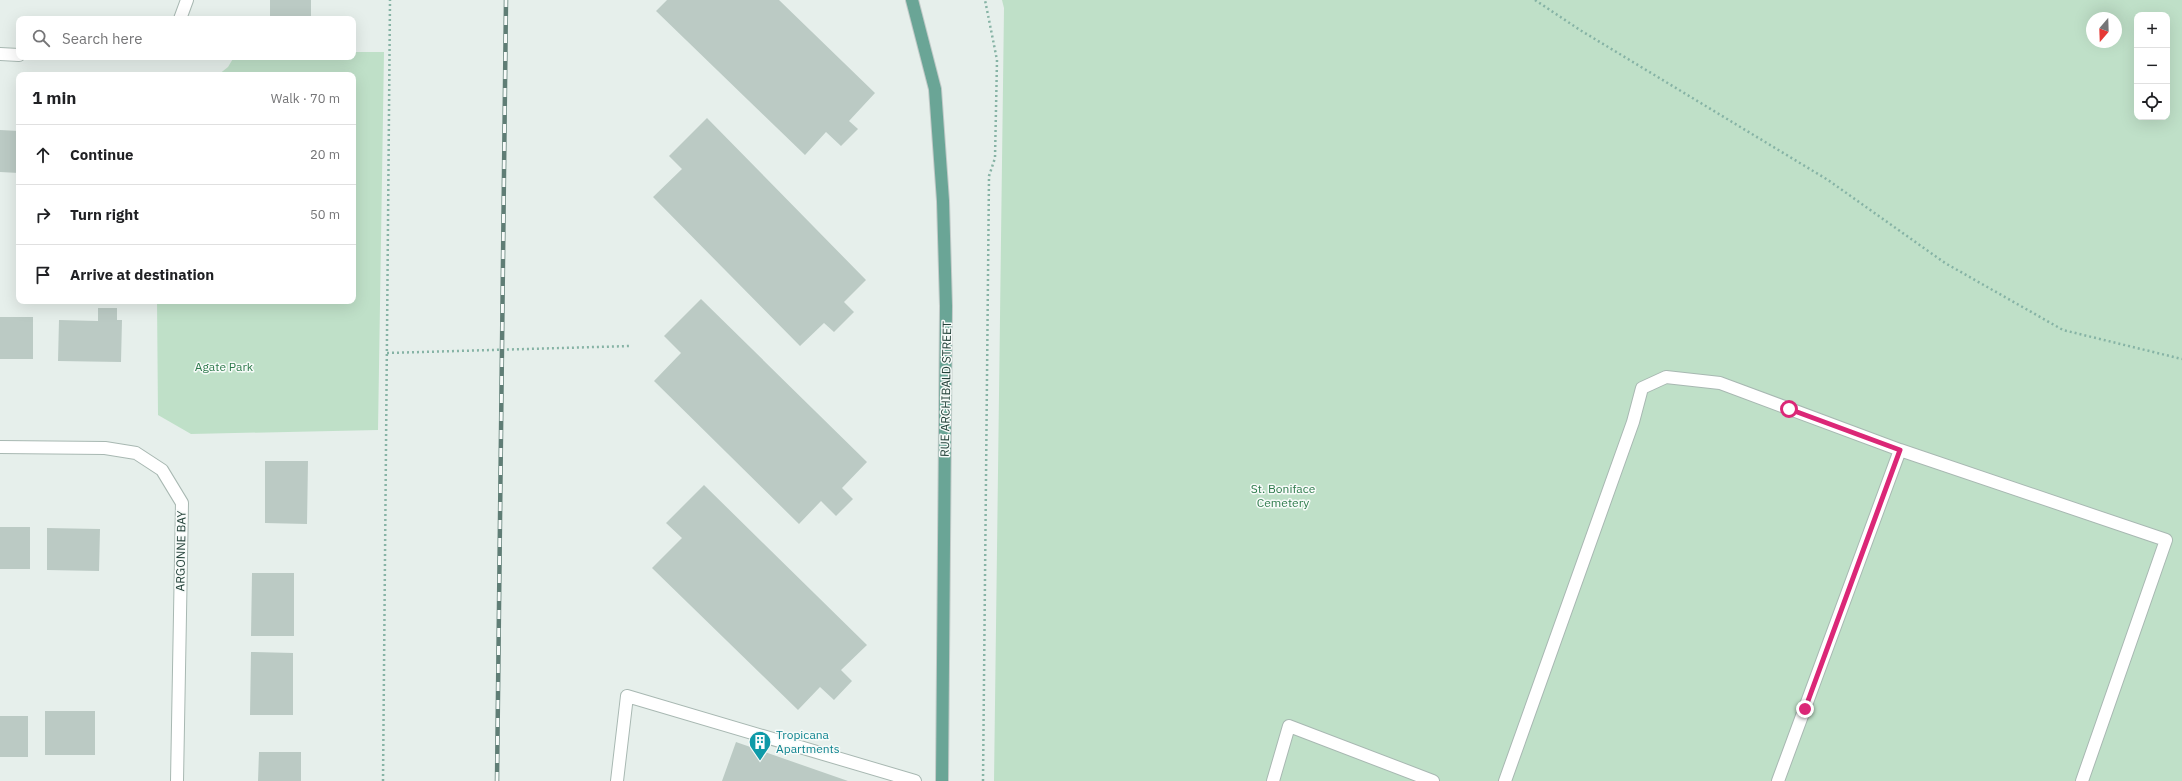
<!DOCTYPE html>
<html lang="en">
<head>
<meta charset="utf-8">
<style>
  body { margin:0; font-family:"IBM Plex Sans",sans-serif; background:#f2f2f2; color:#202124 }
  .controls { position:absolute; right:12px; top:12px; display:grid; overflow:hidden; border-radius:8px; box-shadow:0 4px 16px #0002 }
  .controls button { width:36px; height:36px; display:grid; place-items:center; padding:0; border:0; border-bottom:1px solid #e0e0e0; background:#fff; color:#202124; font:20px sans-serif }
  .compass { position:absolute; left:2086px; top:12px; width:36px; height:36px; border-radius:50%; background:#fff; box-shadow:0 4px 16px #0002; rotate:199deg }
  .stop { position:absolute; width:12px; height:12px; margin:-9px; border:3px solid #db2777; border-radius:50%; background:#fff }
  .stop.end { background:#db2777; border-color:#fff; box-shadow:0 1px 4px #0008 }
  .list { margin:0; padding:0; list-style:none }
  h2 { display:flex; justify-content:space-between; align-items:center; height:52px; margin:0; padding:0 16px; font-size:17px }
  h2 small { font-size:13px; font-weight:400; color:#757577 }
  .list li { display:grid; grid-template-columns:26px 1fr auto; gap:12px; align-items:center; box-sizing:border-box; height:60px; padding:0 16px; border-top:1px solid #e0e0e0 }
  .list b { display:block; font-size:15px; white-space:nowrap }
  .list em { font-size:13px; font-style:normal; color:#757577 }
  .icon { flex:none; width:22px; height:22px; fill:none; stroke:currentColor; stroke-width:2; stroke-linecap:round; stroke-linejoin:round }
  .map { position:relative; flex:none; width:2182px; height:781px; overflow:hidden }
  .search { position:absolute; background:#fff; box-shadow:0 4px 16px #0002; left:16px; top:16px; width:340px; height:44px; display:flex; align-items:center; gap:10px; box-sizing:border-box; padding:0 14px; border-radius:8px; color:#757577; font-size:15px }
  .panel { position:absolute; background:#fff; box-shadow:0 4px 16px #0002; left:16px; top:72px; width:340px; height:232px; border-radius:8px }
  .map>svg:first-child { display:block }
  .green { fill:#bfe0c8; fill-rule:evenodd }
  .building { fill:#bbcac4 }
  .lines { fill:none; stroke-linecap:round; stroke-linejoin:round }
  .minor-casing { stroke:#a8b8b2; stroke-width:14 }
  .major-casing { stroke:#c2cac8; stroke-width:14 }
  .path { stroke:#86b3a5; stroke-width:2.5; stroke-dasharray:2 3; stroke-linecap:butt }
  .minor { stroke:#fff; stroke-width:12 }
  .major { stroke:#6aa596; stroke-width:12 }
  .rail-casing { stroke:#5f7d75; stroke-width:4.5 }
  .rail { stroke:#f7fbf9; stroke-width:3; stroke-dasharray:9; stroke-linecap:butt }
  .route { stroke:#db2777; stroke-width:5 }
  .labels { text-anchor:middle; stroke-width:3; stroke-linejoin:round; paint-order:stroke }
  .park-label { font-size:12px; fill:#2d7a4b; stroke:#f7fbf9 }
  .street-label { font-size:12px; fill:#24423a; stroke:#f7fbf9 }
  .culture-label { font-size:12px; fill:#0d838f; stroke:#f7fbf9; text-anchor:start }
</style>
</head>
<body>
<div class="map">
<svg width="2182" height="781" viewBox="0 0 2182 781">
  <rect width="100%" height="100%" fill="#e6efeb"/>
  <path class="green" d="M1002,0H2182V781H994L1004,8ZM2137,15H2167V117H2137ZM2092,18H2116V42H2092Z
    M353,52H384L378,430L191,434L158,415L157,301H353V75H218L228,67L234,57H353Z"/>
  <path class="building" d="M270,0H311V19H270Z
    M667,0H779L875,93L849,121L858,129L841,146L826,132L805,155L656,11Z
    M707,118L866,280L844,302L854,312L834,332L824,323L800,346L653,197L682,169L669,156Z
    M0,130L19,131V173L0,172Z
    M701,299L867,462L842,488L853,499L836,516L821,501L799,524L654,381L681,353L664,336Z
    M98,308H117V320H122L121,362L58,361L59,320L98,321Z
    M0,317H33V359H0Z
    M265,461H308L307,524L265,523Z
    M704,485L867,645L841,670L852,681L834,700L820,687L798,710L652,568L682,538L666,523Z
    M0,527H30V569H0Z
    M47,528L100,529L99,571L47,570Z
    M252,573H294V636H251Z
    M251,652L293,653V715H250Z
    M45,711H95V755H45Z
    M0,716H28V757H0Z
    M736,742L848,781H722Z
    M259,752H301V781H258Z"/>
  <g class="lines">
    <g class="minor-casing">
      <path id="minor" d="M180,19L187,0
        M0,54L19,55
        M0,447L105,448L136,453L162,470L182,503L177,781
        M1900,450L2166,540L2082,781
        M617,781L627,696L915,781
        M1273,781L1289,726L1433,781
        M1505,781L1633,422L1642,388L1666,377L1720,383L1900,450L1778,781"/>
    </g>
    <g class="major-casing">
      <path id="major" d="M912,0L935,89L943,201L946,306L942,781"/>
    </g>
    <path class="path" d="M1535,0L1580,30L1828,180L1945,263L2063,330L2182,359
      M387,353L631,346
      M383,781L390,0
      M983,781L989,176L995,158L997,60L985,0"/>
    <use href="#minor" class="minor"/>
    <use href="#major" class="major"/>
    <g class="rail-casing">
      <path id="rail" d="M497,781L506,0"/>
    </g>
    <use href="#rail" class="rail"/>
  </g>
  <g class="lines">
    <path class="route" d="M1789,409L1900,450L1805,709"/>
  </g>
  <defs>
    <g id="building-pin" transform="scale(1.15)"><path d="M0 17L-7.5 6A9.5 9.5 0 1 1 7.5 6Z" fill="#0f9aa8" stroke="#f7fbf9"/><path d="M-4-6H4V6H1V3H-1V6H-4ZM-2.5-4.3h1.7v1.8h-1.7ZM.8-4.3h1.7v1.8H.8ZM-2.5-1h1.7V.8h-1.7ZM.8-1h1.7V.8H.8Z" fill="#fff"/></g>
  </defs>
  <g fill-rule="evenodd">
    <use href="#building-pin" x="760" y="742"/>
  </g>
  <g class="labels">
    <g class="park-label">
      <text x="224" y="371">Agate Park</text>
      <text x="1283" y="493">St. Boniface<tspan x="1283" dy="14">Cemetery</tspan></text>
    </g>
    <g class="street-label">
      <text transform="translate(946 389) rotate(-89)" y="4">RUE ARCHIBALD STREET</text>
      <text transform="translate(181 551) rotate(-89)" y="4">ARGONNE BAY</text>
    </g>
    <g class="culture-label">
      <text x="776" y="739">Tropicana<tspan x="776" dy="14">Apartments</tspan></text>
    </g>
  </g>
</svg>
<div class="controls">
<button>+</button>
<button>−</button>
<button><svg class="icon" aria-label="locate" viewBox="0 0 24 24"><circle cx="12" cy="12" r="6"/><path d="M12 2v4M12 18v4M2 12h4M18 12h4"/></svg></button>
</div>
<svg class="compass" viewBox="-18 -18 36 36"><path d="M0-13l5 13h-10z" fill="#e53935"/><path d="M0 13l5-13h-10z" fill="#757577"/></svg>
<div class="stop" style="left:1789px;top:409px"></div>
<div class="stop end" style="left:1805px;top:709px"></div>
<div class="search"><svg class="icon" aria-label="search" viewBox="0 0 24 24"><circle cx="10" cy="10" r="6"/><path d="M15 15l6 6"/></svg>Search here</div>
<section class="panel">
<h2>1 min<small>Walk · 70 m</small></h2>
<ul class="list">
<li><svg class="icon" aria-label="ahead" viewBox="0 0 24 24"><path d="M12 20V5M6 11l6-6 6 6"/></svg><div><b>Continue</b></div><em>20 m</em></li>
<li><svg class="icon" aria-label="right" viewBox="0 0 24 24"><path d="M7 20v-9h11M14 6l5 5-5 5"/></svg><div><b>Turn right</b></div><em>50 m</em></li>
<li><svg class="icon" aria-label="arrive" viewBox="0 0 24 24"><path d="M6 21V4h12l-3 4 3 4H6"/></svg><div><b>Arrive at destination</b></div></li>
</ul>
</section>
</div>
</body>
</html>
